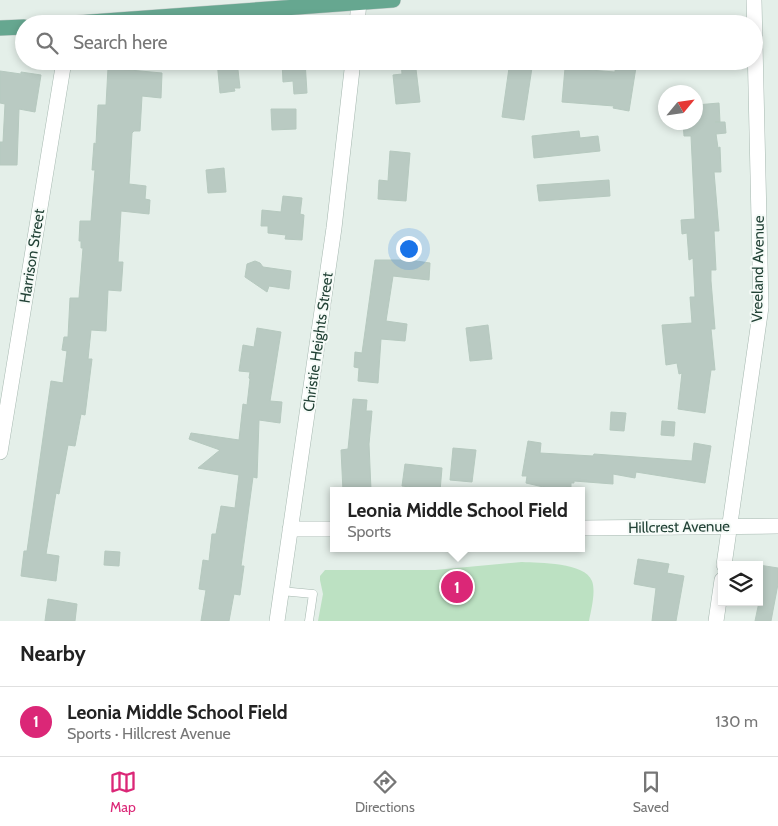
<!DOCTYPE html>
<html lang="en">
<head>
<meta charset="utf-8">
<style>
  body { margin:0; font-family:Cabin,sans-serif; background:#f6f6f6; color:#222 }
  .controls { position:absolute; right:15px; bottom:15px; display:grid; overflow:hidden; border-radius:0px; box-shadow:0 2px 8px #0003 }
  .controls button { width:45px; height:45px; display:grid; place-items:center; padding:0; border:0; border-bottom:1px solid #e0e0e0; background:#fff; color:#222; font:25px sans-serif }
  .compass { position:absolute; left:658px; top:85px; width:45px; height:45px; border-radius:50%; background:#fff; box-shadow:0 2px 8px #0003; rotate:61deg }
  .you { position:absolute; left:408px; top:248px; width:18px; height:18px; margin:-12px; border:4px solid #fff; border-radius:50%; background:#1a73e8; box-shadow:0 0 0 8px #1a73e833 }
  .badge { display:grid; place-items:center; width:32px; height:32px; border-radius:50%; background:#db2777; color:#fff; font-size:16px; font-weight:700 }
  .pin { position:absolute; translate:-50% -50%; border:2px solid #fff; box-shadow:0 1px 5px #0006 }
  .popup { position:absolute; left:330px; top:487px; width:255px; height:65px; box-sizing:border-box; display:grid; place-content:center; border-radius:0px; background:#fff; filter:drop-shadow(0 1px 4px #0005); font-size:16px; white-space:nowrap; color:#767676 }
  .popup b { font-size:19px; color:#222 }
  .popup::after { content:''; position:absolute; left:50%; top:100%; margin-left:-10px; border:10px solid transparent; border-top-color:#fff }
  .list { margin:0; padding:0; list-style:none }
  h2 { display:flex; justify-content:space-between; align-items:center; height:65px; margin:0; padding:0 20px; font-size:21px }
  h2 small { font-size:16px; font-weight:400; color:#767676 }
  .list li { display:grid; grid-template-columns:32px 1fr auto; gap:15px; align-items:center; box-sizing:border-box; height:70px; padding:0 20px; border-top:1px solid #e0e0e0 }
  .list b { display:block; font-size:19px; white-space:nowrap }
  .list p { margin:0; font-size:16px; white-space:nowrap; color:#767676 }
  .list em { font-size:16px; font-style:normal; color:#767676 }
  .icon { flex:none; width:28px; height:28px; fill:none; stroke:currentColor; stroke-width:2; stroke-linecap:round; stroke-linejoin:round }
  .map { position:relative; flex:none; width:778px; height:621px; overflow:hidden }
  .search { position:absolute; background:#fff; box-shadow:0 2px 8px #0003; left:15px; right:15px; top:15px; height:55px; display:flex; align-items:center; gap:12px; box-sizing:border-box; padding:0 18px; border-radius:28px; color:#767676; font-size:19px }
  .sheet { height:135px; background:#fff }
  nav { display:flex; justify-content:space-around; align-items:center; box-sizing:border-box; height:70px; border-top:1px solid #e0e0e0; background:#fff; font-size:14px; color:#767676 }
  nav a { display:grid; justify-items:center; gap:2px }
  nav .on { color:#db2777 }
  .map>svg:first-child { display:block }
  .green { fill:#bce1c2 }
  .building { fill:#b9cac2; stroke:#b6c9bf }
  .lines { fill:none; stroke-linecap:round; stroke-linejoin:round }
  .lane-casing { stroke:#a6b8b0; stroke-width:9 }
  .street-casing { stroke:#a6b8b0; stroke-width:16 }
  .primary-casing { stroke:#c1cac7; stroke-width:16 }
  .lane { stroke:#fff; stroke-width:8 }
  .street { stroke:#fff; stroke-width:15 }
  .primary { stroke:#66a790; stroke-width:15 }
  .labels { text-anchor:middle; stroke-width:4; stroke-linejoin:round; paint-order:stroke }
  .street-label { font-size:15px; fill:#224236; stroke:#f6fbf8 }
</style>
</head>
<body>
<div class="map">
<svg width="778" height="621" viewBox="0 0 778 621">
  <rect width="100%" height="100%" fill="#e4efe9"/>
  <path class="green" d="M522,562C539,563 585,562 592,581C596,592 591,610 589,621H318L323,594L320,580V576L325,570H435Z"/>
  <path class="building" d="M217,61H237L240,88H234L235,91L220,93Z
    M282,61H305L307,93L294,94L293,81L283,82Z
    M401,61H415L420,102L396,104L393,75L402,74Z
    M510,61H533L524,120L502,117Z
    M616,61H637L629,111L613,108L614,106L562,102L565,68L615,72Z
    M108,68L162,73L161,98L142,96L140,131H134L132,133L129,184L146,186L145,199L150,200L149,214L121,211L118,262H123L121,291L108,290L106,331L91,330L88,359H92L85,415L81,414L75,446L68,445L59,494L56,493L46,554L59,556L56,581L21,576L24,551H27L51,381L63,383L67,351L62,350L64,337H68L70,298H79L83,248H81V241H79L80,221H91L95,170H92L94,143L96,144L98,105H106Z
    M0,71L21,74V72L41,75L35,112L19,109L17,165H0V142H3L5,104L0,103Z
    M719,103L720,122H715H725L726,133L716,134L718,148L720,147L721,172H714L719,231H714L716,270H711V281L715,329H711L715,370H711L705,413L678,409L682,373L679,374L677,363L666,365L662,325L692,323L690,297H695L693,258L689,260L687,233L682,234L681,220L695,219L691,136H684L683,122H696V105Z
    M271,109H296V129L272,130Z
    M579,131L580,138L598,136L600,151L534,158L532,136Z
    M390,151L410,153L406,201L378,199L379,180L388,181Z
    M224,168L226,192L208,193L206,170Z
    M609,180L610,196L539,201L537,185Z
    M283,196L302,198L300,214L304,215L302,240L285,239L286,235L268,233V226H261L262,210L281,212Z
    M403,259L430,263L429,280L393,276L386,321L407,324L405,341L381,339L378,383L358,381L359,368L354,367L355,352L362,353L375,260H403Z
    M255,261L260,263L263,267L291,271L289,289L269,286L267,292L245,277L247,264Z
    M488,325L492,359L470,361L466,328Z
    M257,328L281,332L270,401L282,402L280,423L259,420L257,478L253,477L241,566H244L240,595L234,594L229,621H201L206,590L199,589L203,560L209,561L212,534H216L221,506L235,508L239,475L198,468L220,450L189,439L191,433L239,440L243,404L247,405L250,379L249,378L250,372L239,371L243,345L254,347Z
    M353,399L367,400L366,411H372L369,444L371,490L343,491L341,450L348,449Z
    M611,412L626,413L624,431L610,430Z
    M662,421L675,422L674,436L661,435Z
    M528,441L541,443L540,453L593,456L594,454L692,461L694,443L711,446L705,483L636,472L635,478L613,474V484L574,481V483H571V487H566V489H552L526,483L527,476H522Z
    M453,448L476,450L472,482L450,480Z
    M405,464L442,468L440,491L402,486Z
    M105,551L120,552L119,566L104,565Z
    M638,559L669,564L667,573L684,576L676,621H652L656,588L634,584Z
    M759,565L778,568V584L771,621H755L759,602Z
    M48,599L77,604L75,621H45Z"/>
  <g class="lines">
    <g class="lane-casing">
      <path id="lane" d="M281,591L313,594L309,621"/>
    </g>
    <g class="street-casing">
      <path id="street" d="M357,24L359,2
        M0,452L64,61
        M581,528L778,526
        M290,529H333
        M724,565L761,307L754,0
        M277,621L334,228L353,61
        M716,621L722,580"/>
    </g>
    <g class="primary-casing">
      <path id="primary" d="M63,24L393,0
        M0,28L24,27"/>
    </g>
    <use href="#lane" class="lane"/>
    <use href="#street" class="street"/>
    <use href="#primary" class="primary"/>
  </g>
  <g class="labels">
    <g class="street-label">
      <text transform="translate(32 256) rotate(-81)" y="5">Harrison Street</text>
      <text transform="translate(758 269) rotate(-89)" y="5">Vreeland Avenue</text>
      <text transform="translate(318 342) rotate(-82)" y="5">Christie Heights Street</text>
      <text transform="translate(679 527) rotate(-1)" y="5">Hillcrest Avenue</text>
    </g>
  </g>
</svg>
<div class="controls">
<button><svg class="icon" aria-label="layers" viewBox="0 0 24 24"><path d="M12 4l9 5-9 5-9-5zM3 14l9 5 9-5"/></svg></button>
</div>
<svg class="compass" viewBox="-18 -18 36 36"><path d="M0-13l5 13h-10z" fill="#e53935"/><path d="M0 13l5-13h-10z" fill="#767676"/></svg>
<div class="you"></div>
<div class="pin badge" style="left:457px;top:587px">1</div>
<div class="popup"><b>Leonia Middle School Field</b>Sports</div>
<div class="search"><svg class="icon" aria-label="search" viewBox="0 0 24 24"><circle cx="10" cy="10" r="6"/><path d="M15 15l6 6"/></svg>Search here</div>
</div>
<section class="sheet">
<h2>Nearby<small></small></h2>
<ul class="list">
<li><span class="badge">1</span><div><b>Leonia Middle School Field</b><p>Sports · Hillcrest Avenue</p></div><em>130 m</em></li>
</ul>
</section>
<nav>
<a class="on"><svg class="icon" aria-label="map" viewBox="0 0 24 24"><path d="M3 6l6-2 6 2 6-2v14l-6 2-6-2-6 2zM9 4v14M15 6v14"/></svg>Map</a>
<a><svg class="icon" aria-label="directions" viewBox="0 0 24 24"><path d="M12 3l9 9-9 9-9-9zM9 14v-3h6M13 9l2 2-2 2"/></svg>Directions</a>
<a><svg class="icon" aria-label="saved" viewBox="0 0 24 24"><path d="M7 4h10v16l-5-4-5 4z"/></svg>Saved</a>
</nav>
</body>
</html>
